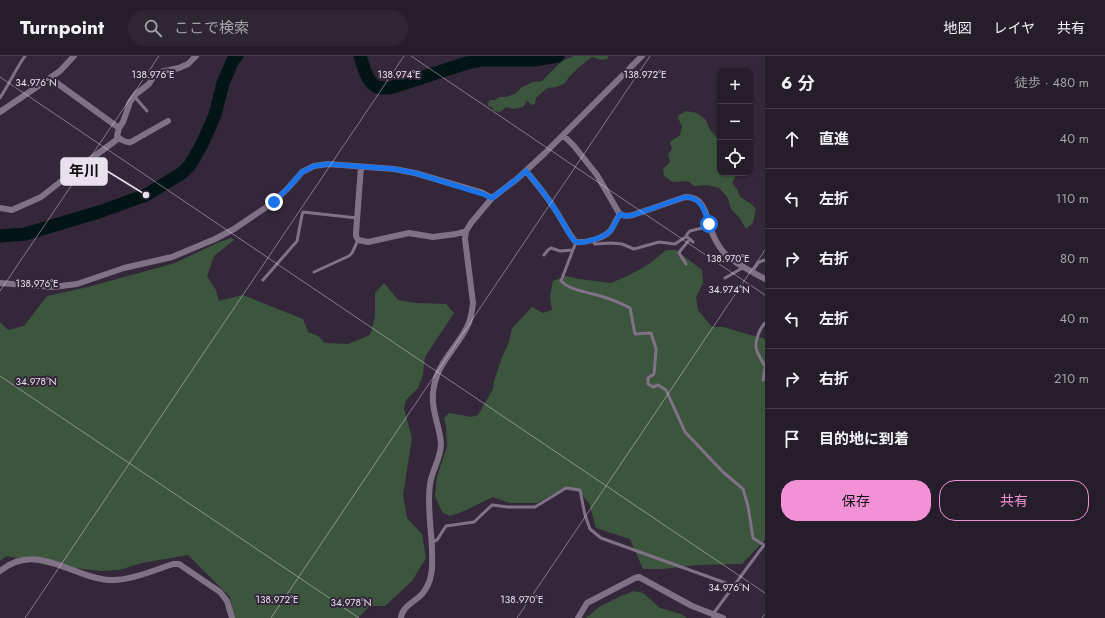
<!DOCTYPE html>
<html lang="ja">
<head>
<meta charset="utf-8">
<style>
  body { margin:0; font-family:Jost,"Noto Sans JP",sans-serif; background:#2e2633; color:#f1f3f6 }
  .controls { position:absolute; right:12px; top:12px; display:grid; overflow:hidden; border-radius:8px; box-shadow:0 1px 3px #0004 }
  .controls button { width:36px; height:36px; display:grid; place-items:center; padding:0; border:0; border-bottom:1px solid #423b47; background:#261d2b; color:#f1f3f6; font:20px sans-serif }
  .stop { position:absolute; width:12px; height:12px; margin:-9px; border:3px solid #1a73e8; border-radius:50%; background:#fff }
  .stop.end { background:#1a73e8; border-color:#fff; box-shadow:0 1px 4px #0008 }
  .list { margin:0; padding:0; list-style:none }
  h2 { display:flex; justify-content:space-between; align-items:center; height:52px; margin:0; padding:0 16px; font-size:17px }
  h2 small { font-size:13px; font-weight:400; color:#a4a2a9 }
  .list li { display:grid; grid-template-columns:26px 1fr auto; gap:12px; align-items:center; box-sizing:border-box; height:60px; padding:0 16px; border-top:1px solid #423b47 }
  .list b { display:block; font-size:15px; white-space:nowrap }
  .list em { font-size:13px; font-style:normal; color:#a4a2a9 }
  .actions { display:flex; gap:8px; padding:12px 16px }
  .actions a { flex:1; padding:9px 0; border:1px solid #f391d6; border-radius:16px; text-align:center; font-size:14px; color:#f391d6 }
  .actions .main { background:#f391d6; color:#111 }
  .icon { flex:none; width:22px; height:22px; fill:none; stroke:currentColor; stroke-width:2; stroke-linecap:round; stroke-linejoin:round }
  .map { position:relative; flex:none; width:765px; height:562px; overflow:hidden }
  header { display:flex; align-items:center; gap:24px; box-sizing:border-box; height:56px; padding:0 20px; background:#261d2b; border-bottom:1px solid #423b47 }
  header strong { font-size:19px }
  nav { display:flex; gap:22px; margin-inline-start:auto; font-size:14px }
  .search { width:280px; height:36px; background:#2e2633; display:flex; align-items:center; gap:10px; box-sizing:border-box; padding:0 14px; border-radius:16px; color:#a4a2a9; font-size:15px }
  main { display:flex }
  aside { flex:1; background:#261d2b }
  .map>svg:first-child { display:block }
  .green { fill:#3c563e }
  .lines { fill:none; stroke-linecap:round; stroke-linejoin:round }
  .river { stroke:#021415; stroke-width:13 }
  .lane { stroke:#807187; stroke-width:3 }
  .street { stroke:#807187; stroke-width:6 }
  .route { stroke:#1a73e8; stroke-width:5 }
  .ticks { fill:none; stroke:#e9e1ed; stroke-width:1; stroke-opacity:0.45 }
  .ticks-label { font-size:10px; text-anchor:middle; fill:#e9e1ed; stroke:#332739; stroke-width:4; stroke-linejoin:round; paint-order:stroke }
  .leader { fill:none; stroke:#e9e1ed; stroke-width:1.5 }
  .callout-dot { fill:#e9e1ed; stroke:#332739; stroke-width:1.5 }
  .callout { fill:#e9e1ed; stroke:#e9e1ed; stroke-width:1.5 }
  .callout-label { font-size:15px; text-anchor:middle; font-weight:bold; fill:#111 }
</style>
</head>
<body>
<header>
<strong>Turnpoint</strong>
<div class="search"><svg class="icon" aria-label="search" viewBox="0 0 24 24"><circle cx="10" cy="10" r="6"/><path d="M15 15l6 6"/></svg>ここで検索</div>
<nav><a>地図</a><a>レイヤ</a><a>共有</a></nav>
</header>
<main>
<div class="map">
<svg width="765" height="562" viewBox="0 0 765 562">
  <rect width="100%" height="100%" fill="#332739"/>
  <path class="green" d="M574,0H609L607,3L601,4L592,1L578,12L569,21L565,27L557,31L547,32L536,42L535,48L533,49L531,48L527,45L523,51L514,53L506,51L500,56L494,55L492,51L488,50V47L490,44H495L499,41H506L515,38L522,31L533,26L542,25L562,5Z
    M686,55L697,57L706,64L710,74L718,83L720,93V117H737L732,127L737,133L740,141L751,148L756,153L753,167L746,173L739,161L731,153L728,142L719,132L707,129L694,130L688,125L673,126L664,120L663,113L670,106L668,98L672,93L670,86L680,79L682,70L678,62L679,59Z
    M231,182L234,184L214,200L207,220L216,234L219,245L243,239L303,263L308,276L318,280L325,287L348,288L370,279L375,261V237L384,227L398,244L416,247L446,248L454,257L425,301L423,319L418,332L406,344L404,352L412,382L403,439L407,462L422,478L426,502L412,525L385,550H370L358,562H232L230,541L188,499L142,507L119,514L101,515L46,509L6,500L0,505V266L8,274L24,270L47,240L88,231L175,207L217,187Z
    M666,194H676L702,214L703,227L696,241L698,254L712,271H723L765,283V484L742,508L698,509L663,513H643L630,483L596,472L589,447L579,436L562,433L537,447H510L493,441L464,455L450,460L442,456L435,440L437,421L447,390L446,371L444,362L449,357L471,361L478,359L493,333L494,325L502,301L509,286L512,272L532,251L543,257L552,254L550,240L553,225L566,220L579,223L611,227L625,221L639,214L653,205Z
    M634,535L643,537L660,552L681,558L687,562H586L599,551L621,540Z"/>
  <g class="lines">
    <path class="river" d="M360,0C364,11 366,25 377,31C381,32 386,32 390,32L467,7L482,4H535L558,0
      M0,180L25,178L99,156L146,139L182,117L190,109L202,88L215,59L223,27L233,4L237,0"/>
    <path class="lane" d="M134,40L147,55
      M0,42C9,28 16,13 25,0
      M592,184L595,188L611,187L622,188L634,193L659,186L675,188L687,180
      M576,186L561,225C569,233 578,234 589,237C603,240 617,245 630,252L635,278L651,277L656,293L654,318L648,322V328L653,331L658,329L666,334L685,376L723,416L743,433L748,450L753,482L764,489
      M693,186L687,181V178L690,175L710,170
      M544,199L548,194L551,192L560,195L573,194
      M686,208L679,197L680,195L690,183
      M314,216L349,200L352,197L358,184
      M752,216L759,206L765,204
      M725,222L744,211
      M263,224L297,185L302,159L303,156L357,162
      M765,267C760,272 755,284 756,292C757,297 762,305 765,310
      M763,324L765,313
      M432,486L437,484L446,470L474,466L492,449L508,451H535L566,432L580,434L585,459L590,473L601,482L734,530
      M713,562V558L764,489H765"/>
    <path class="street" d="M50,22L119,72L123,66L130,46L136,38L149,28L154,20L160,16L179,12L188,8L196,0
      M0,56L50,22L60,15L74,0
      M119,72L117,80C121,84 125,87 131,86L168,65
      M563,79L574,90L597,119L619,157C624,161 627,160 633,159L685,141C691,141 698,143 701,148C706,154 707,161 709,168C712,178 718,190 725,198C735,208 753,216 765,223
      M361,111L356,177V180L358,184L368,186L409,177L433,181L456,178L466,175
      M526,115C536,127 546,139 554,152C560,160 570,181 576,186C586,187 604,182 610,175C614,170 616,163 620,158
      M0,152L12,154L41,141L64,123L119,82
      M0,227L53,231L77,228L124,212L172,201L215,183L234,173L274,146L290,130L302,116L314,110L328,108L394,113L415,117L483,137L492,142
      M0,515C37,485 72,522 110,524C129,525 155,514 173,508H179L220,536L227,545L232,562
      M401,562C402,550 415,546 422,538C427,532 430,526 431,519C433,510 432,501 432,492C431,471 427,449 430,428C432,414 441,402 441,388C440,370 431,355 433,337C436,307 455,295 467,271C471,264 472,255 473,247L465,183L466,175L471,167L492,142L517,123L545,97L642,0
      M578,562L587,547L635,522L639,521L692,550L723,562"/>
  </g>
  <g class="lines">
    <path class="route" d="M274,146L290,130L302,116L314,110L328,108L394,113L415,117L483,138L492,142L517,123L526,115C540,131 553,149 564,168C567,173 571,183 576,186C583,188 604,181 609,176C614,172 616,164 620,158C624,161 628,160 633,159L685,141C701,141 705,155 709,168"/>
  </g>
  <path class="ticks" d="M411,0L765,239M0,21L765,537M0,235L159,0M0,320L359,562M25,562L404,0M271,562L650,0M517,562L765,194M762,562L765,558"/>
  <g class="ticks-label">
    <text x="153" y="22">138.976°E</text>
    <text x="399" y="22">138.974°E</text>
    <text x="645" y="22">138.972°E</text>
    <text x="36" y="30">34.976°N</text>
    <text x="728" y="206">138.970°E</text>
    <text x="37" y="231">138.976°E</text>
    <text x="729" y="237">34.974°N</text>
    <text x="36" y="329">34.978°N</text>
    <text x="729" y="535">34.976°N</text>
    <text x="277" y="547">138.972°E</text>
    <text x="522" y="547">138.970°E</text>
    <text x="351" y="550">34.978°N</text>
  </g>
  <path class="leader" d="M146 139L107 115"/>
  <circle class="callout-dot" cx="146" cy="139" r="4"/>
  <rect class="callout" x="61" y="102" width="46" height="27" rx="4"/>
  <g class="callout-label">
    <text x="84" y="120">年川</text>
  </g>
</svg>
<div class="controls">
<button>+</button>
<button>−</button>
<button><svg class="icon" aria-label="locate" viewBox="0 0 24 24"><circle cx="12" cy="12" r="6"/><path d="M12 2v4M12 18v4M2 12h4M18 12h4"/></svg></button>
</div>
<div class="stop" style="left:709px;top:168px"></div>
<div class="stop end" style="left:274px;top:146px"></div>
</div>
<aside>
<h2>6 分<small>徒歩 · 480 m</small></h2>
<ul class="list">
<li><svg class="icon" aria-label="ahead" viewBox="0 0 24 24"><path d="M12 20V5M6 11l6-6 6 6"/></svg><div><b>直進</b></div><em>40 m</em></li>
<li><svg class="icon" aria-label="left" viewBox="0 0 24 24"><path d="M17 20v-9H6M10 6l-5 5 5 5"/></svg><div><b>左折</b></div><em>110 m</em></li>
<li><svg class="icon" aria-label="right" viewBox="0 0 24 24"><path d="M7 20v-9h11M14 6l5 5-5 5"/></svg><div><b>右折</b></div><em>80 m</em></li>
<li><svg class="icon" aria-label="left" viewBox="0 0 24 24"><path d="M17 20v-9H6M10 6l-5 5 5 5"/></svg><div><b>左折</b></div><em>40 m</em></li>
<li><svg class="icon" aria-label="right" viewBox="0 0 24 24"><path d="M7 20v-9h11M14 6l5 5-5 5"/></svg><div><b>右折</b></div><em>210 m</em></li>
<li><svg class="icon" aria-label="arrive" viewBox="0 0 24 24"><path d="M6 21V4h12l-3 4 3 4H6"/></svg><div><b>目的地に到着</b></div></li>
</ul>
<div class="actions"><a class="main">保存</a><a>共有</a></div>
</aside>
</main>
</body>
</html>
